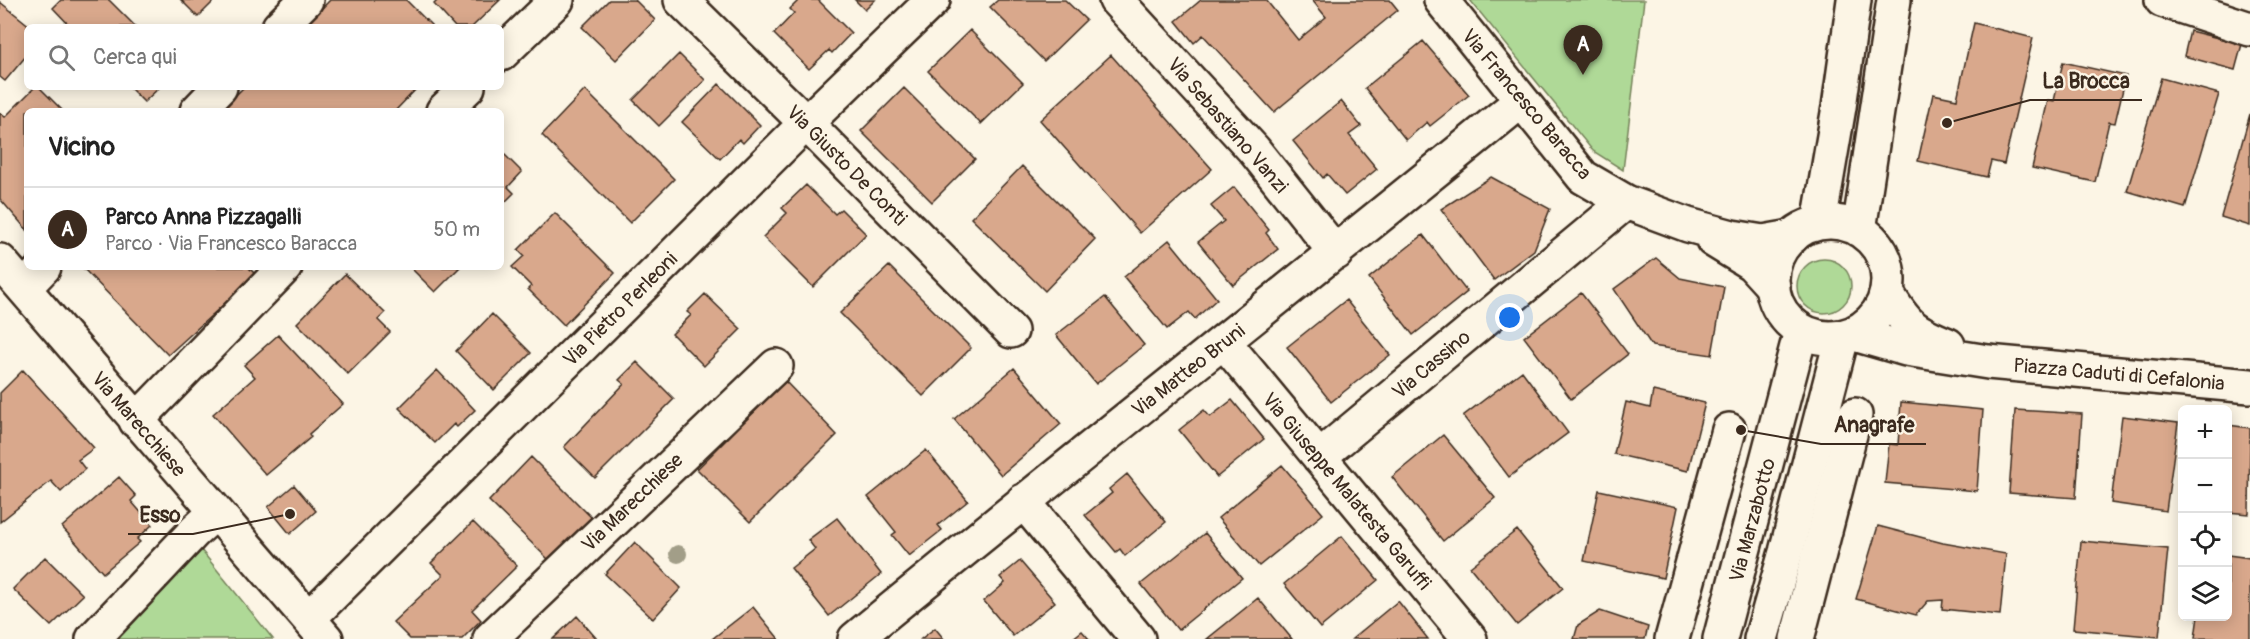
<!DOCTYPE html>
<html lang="it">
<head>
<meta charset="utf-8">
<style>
  body { margin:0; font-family:Pangolin,sans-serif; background:#f2f2f2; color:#222 }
  .controls { position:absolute; right:18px; bottom:18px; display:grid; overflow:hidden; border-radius:9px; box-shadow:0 3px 15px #0003 }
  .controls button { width:54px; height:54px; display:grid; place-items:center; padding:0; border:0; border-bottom:2px solid #e0e0e0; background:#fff; color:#222; font:30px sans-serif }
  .you { position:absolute; left:1510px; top:318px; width:21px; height:21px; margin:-15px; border:4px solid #fff; border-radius:50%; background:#1a73e8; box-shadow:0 0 0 9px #1a73e833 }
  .badge { display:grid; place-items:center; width:39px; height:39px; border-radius:50%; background:#3b2a1e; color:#fff; font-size:20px; font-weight:700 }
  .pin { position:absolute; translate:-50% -50px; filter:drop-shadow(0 2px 3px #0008) }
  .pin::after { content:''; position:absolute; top:32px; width:21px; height:18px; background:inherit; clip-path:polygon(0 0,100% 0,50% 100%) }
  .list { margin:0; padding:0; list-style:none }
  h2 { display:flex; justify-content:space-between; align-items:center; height:78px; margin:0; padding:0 24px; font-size:26px }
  h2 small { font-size:20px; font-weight:400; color:#767676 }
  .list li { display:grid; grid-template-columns:39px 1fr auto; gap:18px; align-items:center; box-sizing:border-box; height:84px; padding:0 24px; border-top:2px solid #e0e0e0 }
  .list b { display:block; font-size:22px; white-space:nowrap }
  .list p { margin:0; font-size:20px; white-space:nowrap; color:#767676 }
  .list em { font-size:20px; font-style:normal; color:#767676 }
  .icon { flex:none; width:33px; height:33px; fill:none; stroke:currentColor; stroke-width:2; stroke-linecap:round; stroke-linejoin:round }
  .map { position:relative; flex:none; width:2250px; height:639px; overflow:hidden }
  .search { position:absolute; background:#fff; box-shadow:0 3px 15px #0003; left:24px; top:24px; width:480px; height:66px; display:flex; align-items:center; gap:15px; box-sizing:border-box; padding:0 21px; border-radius:9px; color:#767676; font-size:22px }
  .panel { position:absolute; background:#fff; box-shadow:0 3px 15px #0003; left:24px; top:108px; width:480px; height:162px; border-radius:9px }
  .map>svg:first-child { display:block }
  .green { fill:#afd997; stroke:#75825a; stroke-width:1.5 }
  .building { fill:#d9a88c; stroke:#3b2a1e; stroke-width:1.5 }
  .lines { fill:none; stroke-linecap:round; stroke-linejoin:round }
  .minor-casing { stroke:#3b2a1e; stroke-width:38 }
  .tertiary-casing { stroke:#3b2a1e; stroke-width:38 }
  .secondary-casing { stroke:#3b2a1e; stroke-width:38 }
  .minor { stroke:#fcf5e5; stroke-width:33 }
  .tertiary { stroke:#fcf5e5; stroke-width:33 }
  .secondary { stroke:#fcf5e5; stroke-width:33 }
  .tree { fill:#a29e88 }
  .labels { text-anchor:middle; stroke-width:4.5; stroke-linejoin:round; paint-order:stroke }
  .street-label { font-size:20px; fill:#3b2a1e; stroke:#fcf5e5 }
  .leader { fill:none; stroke:#3b2a1e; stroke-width:2 }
  .callout-dot { fill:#3b2a1e; stroke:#fcf5e5; stroke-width:2 }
  .callout-label { font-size:21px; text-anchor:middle; font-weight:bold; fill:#3b2a1e; stroke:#fcf5e5; stroke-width:4.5; stroke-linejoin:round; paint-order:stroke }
</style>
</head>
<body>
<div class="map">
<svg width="2250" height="639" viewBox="0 0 2250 639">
  <rect width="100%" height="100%" fill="#fcf5e5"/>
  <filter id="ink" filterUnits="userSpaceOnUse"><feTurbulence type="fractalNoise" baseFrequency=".0167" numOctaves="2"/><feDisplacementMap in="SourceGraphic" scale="12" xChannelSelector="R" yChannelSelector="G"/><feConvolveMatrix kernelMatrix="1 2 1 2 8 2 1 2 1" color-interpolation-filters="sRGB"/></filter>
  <g filter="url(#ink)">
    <path class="green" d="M1470,0H1644L1623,170L1593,151Z
      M1797 286a27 27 0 1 1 54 0a27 27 0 1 1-54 0Z
      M201,550L273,639H118Z"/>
    <path class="building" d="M61,0H109L136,27H71L53,8Z
      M181,0H215L198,17Z
      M330,0H406L433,27H304Z
      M438,0H500L472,27H455L434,4Z
      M609,0H635L655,20L616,60L582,27Z
      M799,0H818L851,33L832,53L829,50L809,69L774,34L794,13L790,9Z
      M855,0H875L865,10Z
      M998,0H1065L1086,20L1044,61L990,7Z
      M1201,0H1266L1298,40L1326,17L1312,0H1390L1398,10L1274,112L1203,35L1194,43L1176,21Z
      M0,2L31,27H27V55L5,81L0,77Z
      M1974,23L2033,38L2004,164L1991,161L1987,177L1918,161L1933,94L1957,99Z
      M970,30L1023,83L981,124L928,71Z
      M2190,31L2242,44L2235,70L2184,56Z
      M1423,41L1469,95L1430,126L1427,122L1406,140L1365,88Z
      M679,54L705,80L659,126L633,100Z
      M1111,55L1212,169L1140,233L1040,120Z
      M2063,62L2126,76L2115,123L2109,122L2095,182L2032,168L2048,100L2054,101Z
      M2161,78L2219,94L2185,208L2127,191Z
      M719,84L760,125L743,143L739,139L720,159L682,122Z
      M35,87H39L63,111H27V230L0,199V113L5,117Z
      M129,87H160L144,102Z
      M244,87H418L395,111H220Z
      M904,88L975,159L932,202L861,131Z
      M585,90L674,179L630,223L542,135Z
      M1341,101L1361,126L1349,135L1377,169L1345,195L1327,174L1323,178L1293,141Z
      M2250,114V226L2221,217Z
      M501,151L522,172L508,187L514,193L501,206Z
      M1022,166L1095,239L1045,291L971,218Z
      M1491,177L1550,209L1534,250L1494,280L1441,209Z
      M806,185L835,214L841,209L866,234L813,287L763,237L787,213L782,208Z
      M1234,187L1269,230L1266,233L1278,249L1233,285L1198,242L1224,221L1211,206Z
      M555,213L615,273L564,325L528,289L531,286L512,267L524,256L518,250Z
      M1423,235L1467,292L1413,335L1369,278Z
      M1169,240L1217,299L1195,319L1189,312L1167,329L1124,277Z
      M1656,258L1680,278L1724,287L1712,355L1652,346L1614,289Z
      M889,266L971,348L923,396L840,313Z
      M82,267H248L256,275L168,355Z
      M410,267H460L435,292Z
      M345,274L385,313L378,320L390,332L348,374L297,323Z
      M1581,293L1628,354L1571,399L1524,337Z
      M705,294L741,329L704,366L672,334L691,315L687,312Z
      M1105,297L1144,345L1096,384L1056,335Z
      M1346,300L1390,355L1331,402L1287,347Z
      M492,314L531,353L494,390L456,351Z
      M278,335L343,404L309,434L311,437L266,475L213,414L255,377L244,365Z
      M637,362L674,399L595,478L564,447L624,384L619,380Z
      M1014,368L1061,424L1001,475L954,419Z
      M23,370L94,448L78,460L85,469L61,492L51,481L0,522V393Z
      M437,370L475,410L457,427L454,424L435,443L399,408Z
      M1522,371L1568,433L1509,477L1463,416Z
      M785,381L837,435L750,522L697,469Z
      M1653,391L1705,403L1688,471L1614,454L1626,402L1650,408Z
      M1232,400L1264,439L1217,477L1179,430L1204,410L1210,417Z
      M1901,402L1983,410L1977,491L1885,483L1889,444L1898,445Z
      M2015,410L2082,414L2076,498L2009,493Z
      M2122,416L2178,423L2166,511L2111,503Z
      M2228,425L2250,428L2249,514L2228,512Z
      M1443,435L1495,498L1443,541L1392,477Z
      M926,450L968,501L938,525L942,530L909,556L892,535L896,532L868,497Z
      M531,457L593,519L550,561L489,501Z
      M1282,465L1323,514L1259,566L1218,518Z
      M1127,474L1166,522L1125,556L1120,549L1116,552L1085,515L1112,493L1109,489Z
      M119,477L136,496L131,501L152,525L137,539L140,542L103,573L62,527Z
      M294,485L316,511L290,534L268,507Z
      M1599,490L1678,507L1663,578L1584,561Z
      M837,518L881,574L829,616L791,568L815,549L808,540Z
      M473,522L517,566L472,610L481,620L462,639H410L393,622L443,575L431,563Z
      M1878,526L1943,543L2006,554L2000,615L1942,609L1943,600L1928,601L1916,615L1856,599Z
      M1517,530L1563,588L1517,625L1470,567Z
      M1205,533L1242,578L1178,630L1141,584Z
      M1342,536L1378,580L1320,628L1284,584Z
      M2081,541L2168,549L2159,637L2073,629Z
      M635,542L681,588L653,619L605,574Z
      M2228,555L2250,558V639L2195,638L2198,616H2228Z
      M45,557L83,595L51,626L13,589Z
      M1020,561L1055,602L1013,636L984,601L1005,583L1000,577Z
      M1258,598L1292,639H1207Z
      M1398,601L1428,639H1352Z
      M753,607L779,639H712Z
      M1600,611L1648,627L1645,639H1574L1578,625Z
      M577,616L597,639H553Z
      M935,628L944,639H921Z
      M1082,631L1089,639H1072Z"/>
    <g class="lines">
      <g class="minor-casing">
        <path id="minor" d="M681,0L806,123L1011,331
          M1116,0L1254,150L1336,253
          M1441,0L1583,177L1626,202L1688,225L1732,237L1763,242L1792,237
          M2162,0L2250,29
          M279,27L306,0
          M501,54L557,0
          M197,111L220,87
          M443,111L468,87
          M1713,240L1752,264L1773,287
          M24,288L44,267
          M1887,293C1906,325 1913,331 1948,345
          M1854,334L1906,349L1988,362L2250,386
          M1224,342L1470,639
          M136,421L285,267
          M1319,457L1626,202
          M1023,501L1138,639
          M309,618L806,123L933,0
          M93,639L194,532L215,513
          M490,639L776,366
          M855,639C1075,458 1300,282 1521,101
          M1672,639L1729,430
          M1797,639L1855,415"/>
      </g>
      <g class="tertiary-casing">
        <path id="tertiary" d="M0,261L326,639"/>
      </g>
      <g class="secondary-casing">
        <path id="secondary" d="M1772 280a58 58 0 1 1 116 0a58 58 0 1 1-116 0Z
          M1819,223L1839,107L1854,0
          M1859,230L1894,0
          M1720,639L1801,331
          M1761,639L1786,552L1842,337"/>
      </g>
      <use href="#minor" class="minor"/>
      <use href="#tertiary" class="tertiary"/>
      <use href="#secondary" class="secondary"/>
    </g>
    <circle class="tree" cx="678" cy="554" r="9"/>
  </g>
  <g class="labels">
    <g class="street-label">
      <text transform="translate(1527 104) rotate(50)" y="7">Via Francesco Baracca</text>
      <text transform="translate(1228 125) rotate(49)" y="7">Via Sebastiano Vanzi</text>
      <text transform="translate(847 165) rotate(45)" y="7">Via Giusto De Conti</text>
      <text transform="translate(620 309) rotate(-45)" y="7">Via Pietro Perleoni</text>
      <text transform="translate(1431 364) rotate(-40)" y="7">Via Cassino</text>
      <text transform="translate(1188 370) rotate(-38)" y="7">Via Matteo Bruni</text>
      <text transform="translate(2119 374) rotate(5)" y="7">Piazza Caduti di Cefalonia</text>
      <text transform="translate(139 424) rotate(49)" y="7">Via Marecchiese</text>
      <text transform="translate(1347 491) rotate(50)" y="7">Via Giuseppe Malatesta Garuffi</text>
      <text transform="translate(632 502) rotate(-44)" y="7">Via Marecchiese</text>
      <text transform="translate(1752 520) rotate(-75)" y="7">Via Marzabotto</text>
    </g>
  </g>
  <path class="leader" d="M1947 123L2030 100H2142M1741 430L1821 444H1926M290 514L193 534H128"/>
  <g class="callout-dot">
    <circle cx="1947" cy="123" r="6"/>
    <circle cx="1741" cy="430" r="6"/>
    <circle cx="290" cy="514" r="6"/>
  </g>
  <g class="callout-label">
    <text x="2086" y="88">La Brocca</text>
    <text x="1874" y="432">Anagrafe</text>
    <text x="160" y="522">Esso</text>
  </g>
</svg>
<div class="controls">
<button>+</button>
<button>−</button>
<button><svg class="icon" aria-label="locate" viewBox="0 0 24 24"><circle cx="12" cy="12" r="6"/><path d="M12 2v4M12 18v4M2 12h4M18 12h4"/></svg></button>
<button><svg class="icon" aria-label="layers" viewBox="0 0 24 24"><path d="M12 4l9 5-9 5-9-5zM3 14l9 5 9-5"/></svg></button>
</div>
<div class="you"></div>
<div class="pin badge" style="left:1583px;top:75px">A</div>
<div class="search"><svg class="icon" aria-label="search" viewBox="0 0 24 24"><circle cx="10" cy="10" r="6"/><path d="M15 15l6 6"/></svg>Cerca qui</div>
<section class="panel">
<h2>Vicino<small></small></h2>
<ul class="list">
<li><span class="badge">A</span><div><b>Parco Anna Pizzagalli</b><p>Parco · Via Francesco Baracca</p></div><em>50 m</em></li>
</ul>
</section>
</div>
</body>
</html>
